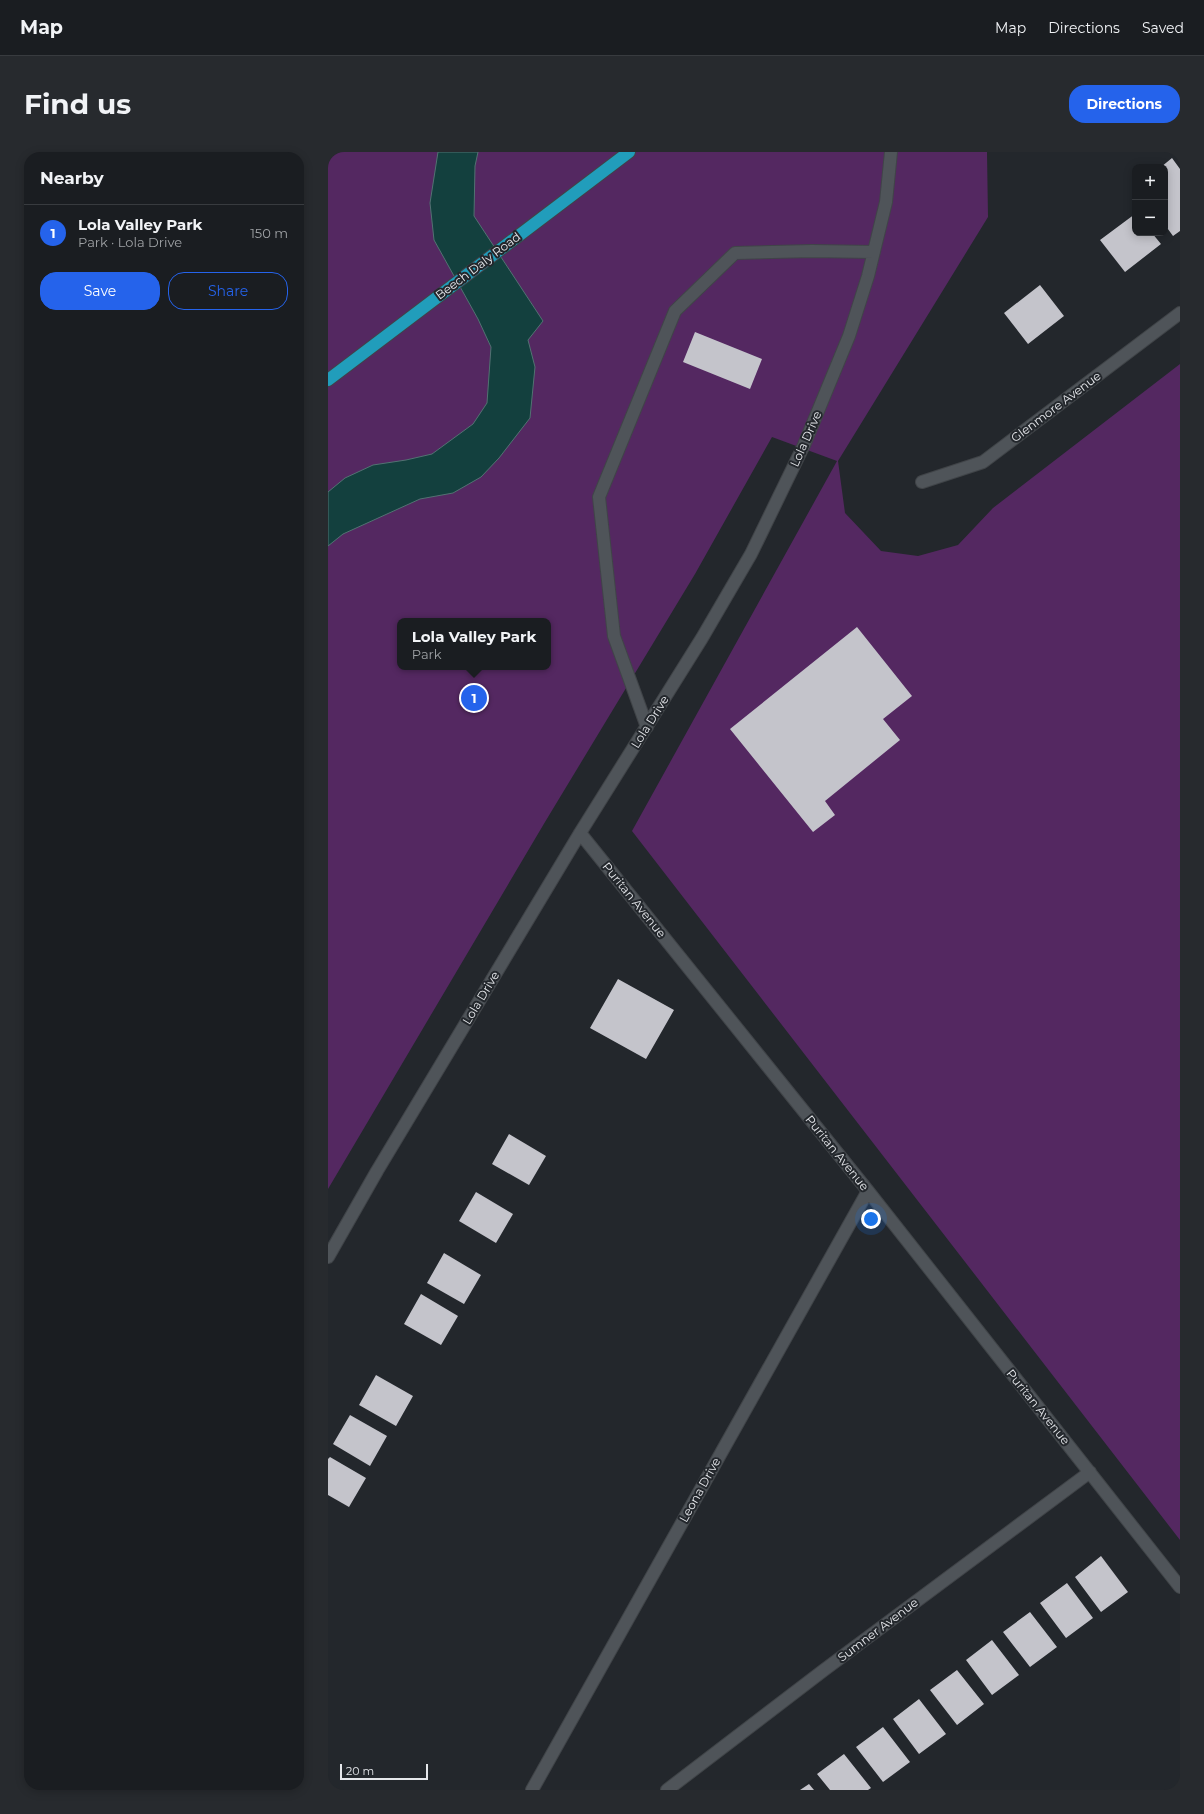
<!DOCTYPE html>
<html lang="en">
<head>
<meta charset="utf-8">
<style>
  body { margin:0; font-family:Montserrat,sans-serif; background:#272a2e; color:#f1f3f6 }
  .controls { position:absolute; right:12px; top:12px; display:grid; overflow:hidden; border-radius:8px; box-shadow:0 2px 10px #0003 }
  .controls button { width:36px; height:36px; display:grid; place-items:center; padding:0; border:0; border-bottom:1px solid #383b3f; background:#1a1d21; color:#f1f3f6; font:20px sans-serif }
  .scale { position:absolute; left:12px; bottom:10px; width:88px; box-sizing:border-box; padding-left:4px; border:2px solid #e5e7eb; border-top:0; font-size:11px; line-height:14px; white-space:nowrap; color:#e5e7eb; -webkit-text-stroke:3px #23272c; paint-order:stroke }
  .you { position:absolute; left:543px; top:1067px; width:14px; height:14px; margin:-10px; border:3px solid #fff; border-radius:50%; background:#1a73e8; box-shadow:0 0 0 6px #1a73e833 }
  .badge { display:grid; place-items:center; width:26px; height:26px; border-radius:50%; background:#2563eb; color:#fff; font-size:13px; font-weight:700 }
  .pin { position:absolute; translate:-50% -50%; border:2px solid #fff; box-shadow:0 1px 4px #0006 }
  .popup { position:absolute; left:69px; top:466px; width:154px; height:52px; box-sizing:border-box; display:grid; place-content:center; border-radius:8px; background:#1a1d21; filter:drop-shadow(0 1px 3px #0005); font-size:13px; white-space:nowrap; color:#9fa2a5 }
  .popup b { font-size:15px; color:#f1f3f6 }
  .popup::after { content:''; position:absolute; left:50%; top:100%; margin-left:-8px; border:8px solid transparent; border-top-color:#1a1d21 }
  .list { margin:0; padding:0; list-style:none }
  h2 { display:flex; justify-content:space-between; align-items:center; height:52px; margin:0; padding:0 16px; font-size:17px }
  h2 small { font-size:13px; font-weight:400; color:#9fa2a5 }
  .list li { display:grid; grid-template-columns:26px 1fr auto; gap:12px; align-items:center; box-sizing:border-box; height:56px; padding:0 16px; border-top:1px solid #383b3f }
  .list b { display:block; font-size:15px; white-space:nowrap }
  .list p { margin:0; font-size:13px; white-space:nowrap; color:#9fa2a5 }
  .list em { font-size:13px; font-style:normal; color:#9fa2a5 }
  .actions { display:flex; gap:8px; padding:12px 16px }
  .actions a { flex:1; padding:9px 0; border:1px solid #2563eb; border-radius:16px; text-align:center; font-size:14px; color:#2563eb }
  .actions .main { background:#2563eb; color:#fff }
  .map { position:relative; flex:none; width:852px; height:1638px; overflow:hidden; border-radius:16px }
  header { display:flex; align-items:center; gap:24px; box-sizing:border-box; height:56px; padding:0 20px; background:#1a1d21; border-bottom:1px solid #383b3f }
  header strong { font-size:19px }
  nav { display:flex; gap:22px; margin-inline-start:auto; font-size:14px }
  .intro { display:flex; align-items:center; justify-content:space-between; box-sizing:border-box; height:96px; padding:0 24px }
  h1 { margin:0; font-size:28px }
  .button { padding:10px 18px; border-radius:16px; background:#2563eb; color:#fff; font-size:14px; font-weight:700 }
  main { display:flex; gap:24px; padding:0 24px }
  aside { flex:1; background:#1a1d21; border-radius:16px; box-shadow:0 2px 10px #0003 }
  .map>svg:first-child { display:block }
  .green { fill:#542861; fill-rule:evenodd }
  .water { fill:#13403e; stroke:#527272 }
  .building { fill:#c4c4cb }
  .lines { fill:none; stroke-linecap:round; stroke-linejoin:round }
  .minor-casing { stroke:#404448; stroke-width:14 }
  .major-casing { stroke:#404448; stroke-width:14 }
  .minor { stroke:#4f5459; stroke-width:12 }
  .major { stroke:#219dbb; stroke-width:12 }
  .labels { text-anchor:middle; stroke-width:4; stroke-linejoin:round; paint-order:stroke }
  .street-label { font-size:12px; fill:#e5e7eb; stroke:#23272c }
</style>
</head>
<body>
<header>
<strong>Map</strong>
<nav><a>Map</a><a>Directions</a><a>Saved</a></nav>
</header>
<div class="intro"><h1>Find us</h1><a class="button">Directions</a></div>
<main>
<aside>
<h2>Nearby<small></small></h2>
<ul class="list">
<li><span class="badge">1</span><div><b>Lola Valley Park</b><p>Park · Lola Drive</p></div><em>150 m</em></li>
</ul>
<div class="actions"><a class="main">Save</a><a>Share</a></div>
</aside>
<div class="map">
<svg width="852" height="1638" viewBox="0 0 852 1638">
  <rect width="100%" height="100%" fill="#23272c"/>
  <path class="green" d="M0,0H659L660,65L510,309L517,361L553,399L590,404L630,393L665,356L852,212V1388L304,679L509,309L444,285L367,422L217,670L0,1037ZM72,469H220V515H72Z"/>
  <path class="water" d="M110,0H150L147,14L146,64L215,169L200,188L207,215L202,266L171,306L153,325L125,341L92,347L15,382L0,394V340L17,326L45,313L78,308L104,302L145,272L159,251L163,195L150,167L106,88L102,51Z"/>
  <path class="building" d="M844,6L852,17V79L845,84L837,73V15H833Z
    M807,62V81H824L833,92L797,120L772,88Z
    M712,133L736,164L700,192L676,161Z
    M367,180L434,207L422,237L355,210Z
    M529,475L584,544L555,567L572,588L497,649L507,663L485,680L402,577Z
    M290,827L346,858L318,907L262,876Z
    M181,982L218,1004L201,1033L164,1012Z
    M148,1040L185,1062L168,1091L131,1069Z
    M116,1101L153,1123L136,1152L99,1131Z
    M93,1142L130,1164L113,1193L76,1172Z
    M48,1223L85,1244L68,1274L31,1253Z
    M22,1263L59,1284L42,1314L5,1292Z
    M2,1305L38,1326L21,1355L0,1343V1307Z
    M773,1404L800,1440L773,1460L747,1425Z
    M739,1431L765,1466L738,1486L712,1451Z
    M702,1460L729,1495L702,1515L675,1480Z
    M664,1488L691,1523L664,1543L638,1508Z
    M629,1518L656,1552L629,1573L602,1538Z
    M591,1547L618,1582L591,1602L565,1567Z
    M555,1575L582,1610L555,1630L528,1595Z
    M516,1602L543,1636L540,1638H502L489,1622Z
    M481,1632L486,1638H472Z"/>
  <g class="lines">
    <g class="minor-casing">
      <path id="minor" d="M594,330L655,310L852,161
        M319,575L286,484L271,345L347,159L407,101L484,99L546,100
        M252,681L540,1039L852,1435
        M0,1105L49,1019L252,681L374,486L423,402L476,293L521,184L540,124L558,50L563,0
        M204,1638L540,1039
        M339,1638L496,1518L762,1320"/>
    </g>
    <g class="major-casing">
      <path id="major" d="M0,228L301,0"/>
    </g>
    <use href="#minor" class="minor"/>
    <use href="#major" class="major"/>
  </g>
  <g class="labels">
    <g class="street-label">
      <text transform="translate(150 114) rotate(-37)" y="4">Beech Daly Road</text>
      <text transform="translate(728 255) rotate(-37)" y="4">Glenmore Avenue</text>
      <text transform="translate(478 287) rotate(-66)" y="4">Lola Drive</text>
      <text transform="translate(322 570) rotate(-58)" y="4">Lola Drive</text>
      <text transform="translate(306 748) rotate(51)" y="4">Puritan Avenue</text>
      <text transform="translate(153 846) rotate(-59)" y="4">Lola Drive</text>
      <text transform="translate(509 1001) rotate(51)" y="4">Puritan Avenue</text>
      <text transform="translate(710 1255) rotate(51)" y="4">Puritan Avenue</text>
      <text transform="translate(372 1338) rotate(-61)" y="4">Leona Drive</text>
      <text transform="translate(550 1478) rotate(-37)" y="4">Sumner Avenue</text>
    </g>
  </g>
</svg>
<div class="controls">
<button>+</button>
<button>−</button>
</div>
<div class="scale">20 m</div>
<div class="you"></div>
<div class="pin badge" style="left:146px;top:546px">1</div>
<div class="popup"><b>Lola Valley Park</b>Park</div>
</div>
</main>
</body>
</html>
